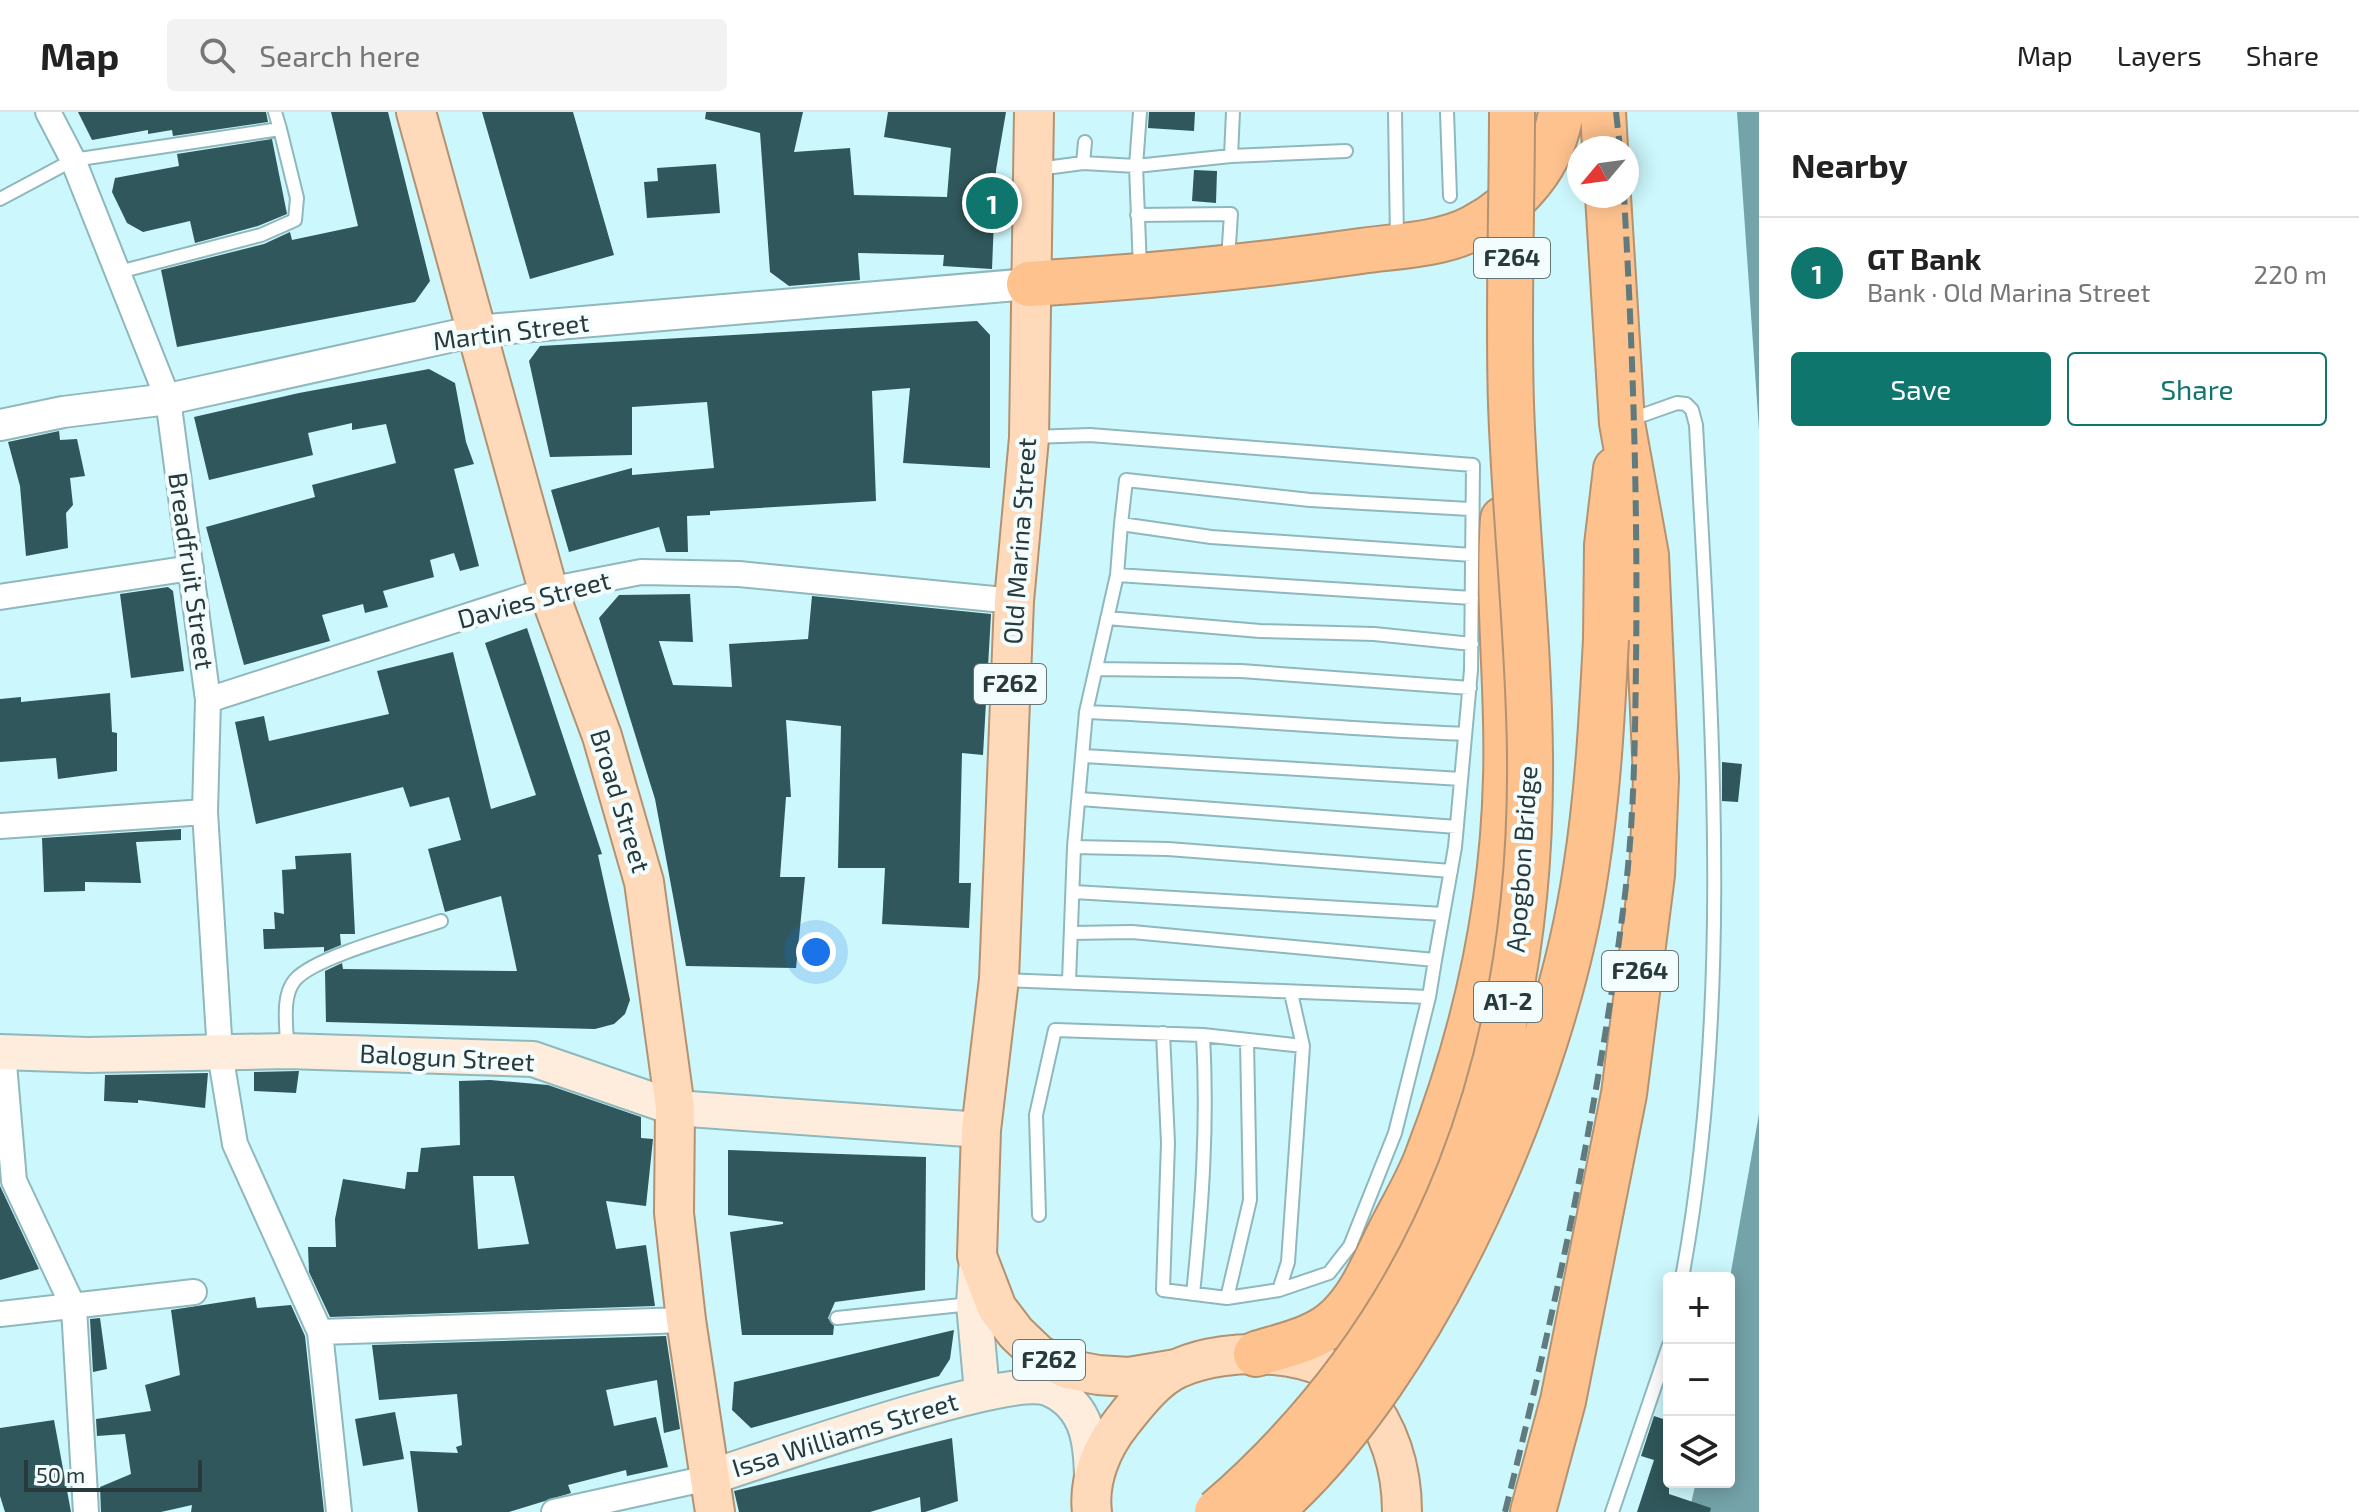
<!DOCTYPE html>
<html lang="en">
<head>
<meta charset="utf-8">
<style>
  body { margin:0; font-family:"Exo 2",sans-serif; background:#f2f2f2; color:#222 }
  .controls { position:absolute; right:24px; bottom:24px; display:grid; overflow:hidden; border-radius:8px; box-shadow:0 4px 20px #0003 }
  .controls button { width:72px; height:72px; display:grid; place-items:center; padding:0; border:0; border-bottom:2px solid #e0e0e0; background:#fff; color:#222; font:40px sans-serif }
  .compass { position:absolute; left:1567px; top:24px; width:72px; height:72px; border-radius:50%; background:#fff; box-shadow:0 4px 20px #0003; rotate:241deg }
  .scale { position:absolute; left:24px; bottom:20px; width:178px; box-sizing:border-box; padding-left:8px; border:4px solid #293a3c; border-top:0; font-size:22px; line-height:28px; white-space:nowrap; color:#293a3c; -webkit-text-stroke:6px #f4fdfe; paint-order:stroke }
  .you { position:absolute; left:816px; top:840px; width:28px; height:28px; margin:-20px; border:6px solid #fff; border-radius:50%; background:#1a73e8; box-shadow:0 0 0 12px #1a73e833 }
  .badge { display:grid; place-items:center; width:52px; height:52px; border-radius:50%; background:#0f766e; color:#fff; font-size:26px; font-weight:700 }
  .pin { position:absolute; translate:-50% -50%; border:4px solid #fff; box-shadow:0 2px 8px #0006 }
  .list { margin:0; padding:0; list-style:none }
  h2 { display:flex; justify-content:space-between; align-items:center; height:104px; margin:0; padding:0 32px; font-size:34px }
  h2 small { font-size:26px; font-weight:400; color:#767676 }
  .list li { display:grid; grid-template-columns:52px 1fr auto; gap:24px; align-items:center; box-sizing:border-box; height:112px; padding:0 32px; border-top:2px solid #e0e0e0 }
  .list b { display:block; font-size:30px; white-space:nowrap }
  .list p { margin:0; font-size:26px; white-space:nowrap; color:#767676 }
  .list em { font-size:26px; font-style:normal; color:#767676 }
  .actions { display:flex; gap:16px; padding:24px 32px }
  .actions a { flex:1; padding:18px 0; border:2px solid #0f766e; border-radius:8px; text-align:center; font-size:28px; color:#0f766e }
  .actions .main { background:#0f766e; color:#fff }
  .icon { flex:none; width:44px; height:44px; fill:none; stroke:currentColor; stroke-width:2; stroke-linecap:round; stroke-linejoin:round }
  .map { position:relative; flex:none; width:1759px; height:1400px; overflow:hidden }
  header { display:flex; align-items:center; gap:48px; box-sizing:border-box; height:112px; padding:0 40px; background:#fff; border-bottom:2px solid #e0e0e0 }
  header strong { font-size:38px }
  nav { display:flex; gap:44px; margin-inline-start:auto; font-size:28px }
  .search { width:560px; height:72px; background:#f2f2f2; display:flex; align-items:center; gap:20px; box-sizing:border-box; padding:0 28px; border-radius:8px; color:#767676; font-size:30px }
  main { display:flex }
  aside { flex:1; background:#fff }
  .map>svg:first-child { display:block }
  .water { fill:#74a3a9 }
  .building { fill:#30575b; fill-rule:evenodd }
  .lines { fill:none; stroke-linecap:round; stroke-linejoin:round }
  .service-casing { stroke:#8fb8bd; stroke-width:16 }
  .minor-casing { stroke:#8fb8bd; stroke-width:28 }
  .tertiary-casing { stroke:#8fb8bd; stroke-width:34 }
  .secondary-casing { stroke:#8fb8bd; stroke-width:38 }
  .primary-casing { stroke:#b39271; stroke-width:42 }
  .motorway-casing { stroke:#b39271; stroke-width:48 }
  .service { stroke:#fff; stroke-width:12 }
  .minor { stroke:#fff; stroke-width:24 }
  .tertiary { stroke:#fff; stroke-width:30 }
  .secondary { stroke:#feeddd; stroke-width:34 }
  .primary { stroke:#fedabb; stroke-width:38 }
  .motorway { stroke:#fdc28e; stroke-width:44 }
  .rail { stroke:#607a7d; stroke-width:6; stroke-dasharray:16 8; stroke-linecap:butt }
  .motorway-bridge-casing { stroke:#b39271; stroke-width:48; stroke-linecap:butt }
  .motorway-bridge { stroke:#fdc28e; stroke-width:44 }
  .labels { text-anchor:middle; stroke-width:8; stroke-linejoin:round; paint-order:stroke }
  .shield { fill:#f4fdfe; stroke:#667476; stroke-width:2 }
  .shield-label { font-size:24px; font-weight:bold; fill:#293a3c }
  .street-label { font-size:26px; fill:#293a3c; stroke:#f4fdfe }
</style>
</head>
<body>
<header>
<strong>Map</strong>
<div class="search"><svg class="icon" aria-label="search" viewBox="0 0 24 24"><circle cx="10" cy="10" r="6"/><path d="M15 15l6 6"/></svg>Search here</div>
<nav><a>Map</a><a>Layers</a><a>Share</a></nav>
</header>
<main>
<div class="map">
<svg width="1759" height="1400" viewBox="0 0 1759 1400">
  <rect width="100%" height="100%" fill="#ccf7fc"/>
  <path class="water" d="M1737,0H1759V318Z
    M1759,1002V1400H1689L1696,1370H1729V1171Z"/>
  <path class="building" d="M78,0H266L268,10L173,24L172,18L148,22V18L92,28Z
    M331,0H388L430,169L415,190L177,235L161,158L264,132L290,120L292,128L358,114Z
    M482,0H573L614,143L530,167Z
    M706,0H803L794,40L850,36L854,83L947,85L951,36L884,25L888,0H1006L996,58L992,157L943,154L944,143L858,141L860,168L789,174L770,160L760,21L705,7Z
    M1149,0H1195L1194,19L1148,16Z
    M272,27L287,102L258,114L195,131L190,109L143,120L127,111L112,80L115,66L179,54L177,42Z
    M716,52L720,101L647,106L644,70L658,69L657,56Z
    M1194,58L1217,59L1216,91L1192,89Z
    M977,209L990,223V356L903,351L910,276L872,279L876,389L710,399V403L687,404L688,440H666L659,415L569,440L551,378L632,356V363L714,356L707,290L632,295V343L550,345L529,249L540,234Z
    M429,257L455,271L466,330L474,352L454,357L479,454L460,459L454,441L430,448L434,465L383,479L388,495L365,501L363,492L322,503L330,529L244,553L206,415L315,385L312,373L396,351L386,312L352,318V311L308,321L313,343L209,368L194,305L299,281Z
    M59,319L60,328L77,327L85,364L70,366L73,393L66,401L68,436L26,444L20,374L8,330Z
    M168,475L173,479L184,559L131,566L120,482Z
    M690,482L693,530L659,529L673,573L732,575L729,532L808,527L812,484L991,502L983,643L962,641L959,771H971L969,816L882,812L885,756H838L841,614L786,608L791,685H786L780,765H805L796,856L686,854L655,687L599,506L619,483Z
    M527,516L602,742L598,743L630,888L625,902L614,912L595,917L326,910L325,859L342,851L343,857L517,859L501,784L445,800L428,737L461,728L449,685L410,695L403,675L256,712L235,610L264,604L269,629L389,602L377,559L453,540L491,697L536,683L485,531Z
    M110,581L112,620L117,621V659L58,667L56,646L0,650V587L21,585V590Z
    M1722,650L1742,652L1738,690L1722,689Z
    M181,717V728L136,730L141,771L85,770V779L44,780L42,726Z
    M351,741L355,822H340L341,833L324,840V835L264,837L263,817H275L274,800L284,802L282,758L296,757L295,744Z
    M299,959L296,981L254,979V960Z
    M208,961L205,996L138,988V991L104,989L105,963Z
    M490,968L548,973L641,1005V1026L653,1027L646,1094L606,1089L616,1137L646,1133L655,1194L330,1205L309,1160L308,1135H336L335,1107L343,1067L405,1077L407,1060H418L421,1036L460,1033L459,969ZM473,1064H514L529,1132L478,1137Z
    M728,1038L926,1045L925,1178L835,1190L828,1206L834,1214L833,1223H742L730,1120L783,1112V1110L728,1103Z
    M0,1074L39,1157L0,1168Z
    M255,1185L257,1196L291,1193L305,1224L324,1400H191L192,1393L161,1400H101L100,1375L131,1362L125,1322L97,1324L96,1307L151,1299L145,1273L180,1263L171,1198Z
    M100,1206L107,1257L93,1260L90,1207Z
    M954,1218L950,1247L939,1264L751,1316L732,1298L734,1270Z
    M666,1224L680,1317L664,1321L657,1268L606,1278L614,1314L656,1305L668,1355L627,1364L626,1358L568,1373L571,1381L509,1400H418L410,1339L458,1341L456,1335L462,1333L457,1282L379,1288L372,1233Z
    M395,1300L404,1347L363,1354L355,1307Z
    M1654,1304L1669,1309V1382L1711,1396L1710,1400H1637L1654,1348L1641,1344Z
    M54,1308L71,1400H5L0,1384V1316Z
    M952,1326L958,1389L925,1400H921L920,1385L870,1400H739L734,1379Z"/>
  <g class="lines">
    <g class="service-casing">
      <path id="service" d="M1395,0L1397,127
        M1447,0L1450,84
        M1231,44L1233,0
        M1083,51L1085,30
        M1038,57L1083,51L1136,54L1140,0
        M0,87L73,48L280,17L275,0
        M1137,103L1231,102L1228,148
        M1140,157L1136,54L1231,44L1346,39
        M119,160L261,123L295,108L297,86L280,17
        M1629,308L1677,291L1686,292L1692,298L1696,313C1711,597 1734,885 1682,1166
        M1032,325L1090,323L1473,353L1471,558L1455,735L1435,848L1132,820L1071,821
        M1121,412L1126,368L1310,388L1470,397
        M1117,463L1472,486
        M1107,506L1260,519L1374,522L1472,532
        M1096,557L1241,559L1470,576
        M1086,600C1213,605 1339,617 1465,622
        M1084,644L1461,667
        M1080,687L1457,715
        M1074,735L1168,737L1451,759
        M1074,780L1443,802
        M1005,868L1429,885
        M1069,869L1074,735L1086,600L1117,463L1121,412L1211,425L1472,443
        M1163,921L1168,1031L1163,1178L1227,1186L1279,1178L1329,1161L1350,1134L1395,1021L1429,885L1435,848
        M287,935C287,915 281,884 295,868C314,845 409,820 441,809
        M1039,1103L1036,1003L1055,918L1203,923L1303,934
        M1279,1178L1288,1150L1303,934L1291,881
        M1193,1182C1202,1095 1208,1011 1203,923
        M1227,1186L1250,1088L1247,929
        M837,1206L971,1192
        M1612,1400L1669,1233"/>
    </g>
    <g class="minor-casing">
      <path id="minor" d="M48,0L73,48L168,287L208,588L205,700L220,941L235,1032L320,1220L339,1400
        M0,485L191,456
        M208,588L548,478L641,460L739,462L1014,489
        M0,714L205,700
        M3,940L14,1069L74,1196L86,1400
        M0,1202L194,1180
        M320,1220L686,1208
        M554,1400L708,1366"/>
    </g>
    <g class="tertiary-casing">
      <path id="tertiary" d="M0,313L63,300L168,287L476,219L1029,172"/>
    </g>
    <g class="secondary-casing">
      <path id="secondary" d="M0,940L88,943L287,939L533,947L675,996L981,1018
        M977,1145L974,1192L982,1280
        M708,1366C765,1348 1008,1260 1050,1277C1089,1294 1092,1333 1092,1371"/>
    </g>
    <g class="primary-casing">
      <path id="primary" d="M416,0L548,478L602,624L644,770L675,996L674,1101L686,1208L715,1400
        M1034,0L1029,326L1014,489L999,867L981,1018L977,1144L997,1196L1016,1221L1039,1243L1067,1257L1098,1263L1129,1265L1176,1257
        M1092,1400C1088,1368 1102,1335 1122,1310C1136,1292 1157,1265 1179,1256C1229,1234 1324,1235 1362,1282C1389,1316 1402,1357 1402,1400"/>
    </g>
    <g class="motorway-casing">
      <path id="motorway" d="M1603,0L1605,36
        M1029,172C1140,165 1250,155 1361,139C1396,134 1441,133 1473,116C1518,92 1553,52 1561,0
        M1606,527L1607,433L1616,357
        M1256,1242C1281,1234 1313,1228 1334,1210C1360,1188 1373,1154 1388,1124C1401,1097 1418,1071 1428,1043C1475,922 1503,795 1506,666C1509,579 1497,493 1503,407
        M1533,1400L1563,1289L1624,982L1652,763L1656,666L1646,443L1622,311L1608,84"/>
    </g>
    <use href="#service" class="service"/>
    <use href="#minor" class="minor"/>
    <use href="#tertiary" class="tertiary"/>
    <use href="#secondary" class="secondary"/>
    <use href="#primary" class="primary"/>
    <use href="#motorway" class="motorway"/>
    <path class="rail" d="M1616,0L1620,36
      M1505,1400C1555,1200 1598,996 1624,791C1634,712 1635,631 1636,551C1638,395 1633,240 1624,84"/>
    <g class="motorway-bridge-casing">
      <path id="motorway-bridge" d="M1217,1400C1444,1204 1533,938 1530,644C1529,526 1515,410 1511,292C1508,195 1512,97 1512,0
        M1269,1400C1428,1262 1556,963 1586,757C1598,681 1602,604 1606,527"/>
    </g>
    <use href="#motorway-bridge" class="motorway-bridge"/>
  </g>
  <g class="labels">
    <g class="shield">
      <rect x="1474" y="126" width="76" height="40" rx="6"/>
      <rect x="974" y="552" width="72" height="40" rx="6"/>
      <rect x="1602" y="839" width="76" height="40" rx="6"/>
      <rect x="1474" y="870" width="68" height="40" rx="6"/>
      <rect x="1013" y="1228" width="72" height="40" rx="6"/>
    </g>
    <g class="shield-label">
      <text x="1512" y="154">F264</text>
      <text x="1010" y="580">F262</text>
      <text x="1640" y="867">F264</text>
      <text x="1508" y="898">A1-2</text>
      <text x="1049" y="1256">F262</text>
    </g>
    <g class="street-label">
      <text transform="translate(511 220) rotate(-7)" y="9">Martin Street</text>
      <text transform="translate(1020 429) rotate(-86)" y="9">Old Marina Street</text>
      <text transform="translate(191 459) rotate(82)" y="9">Breadfruit Street</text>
      <text transform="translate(534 488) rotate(-15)" y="9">Davies Street</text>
      <text transform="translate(620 689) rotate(73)" y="9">Broad Street</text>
      <text transform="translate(1522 747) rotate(-86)" y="9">Apogbon Bridge</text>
      <text transform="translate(447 946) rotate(3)" y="9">Balogun Street</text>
      <text transform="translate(845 1323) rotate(-17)" y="9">Issa Williams Street</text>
    </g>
  </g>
</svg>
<div class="controls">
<button>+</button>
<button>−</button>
<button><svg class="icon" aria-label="layers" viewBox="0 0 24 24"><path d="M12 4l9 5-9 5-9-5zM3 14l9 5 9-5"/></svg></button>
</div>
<svg class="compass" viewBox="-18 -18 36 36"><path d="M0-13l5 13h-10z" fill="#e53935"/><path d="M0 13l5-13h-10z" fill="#767676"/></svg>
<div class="scale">50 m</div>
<div class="you"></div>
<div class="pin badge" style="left:992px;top:91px">1</div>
</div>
<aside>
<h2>Nearby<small></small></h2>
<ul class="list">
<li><span class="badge">1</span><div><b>GT Bank</b><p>Bank · Old Marina Street</p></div><em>220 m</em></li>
</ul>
<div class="actions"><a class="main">Save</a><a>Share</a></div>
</aside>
</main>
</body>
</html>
